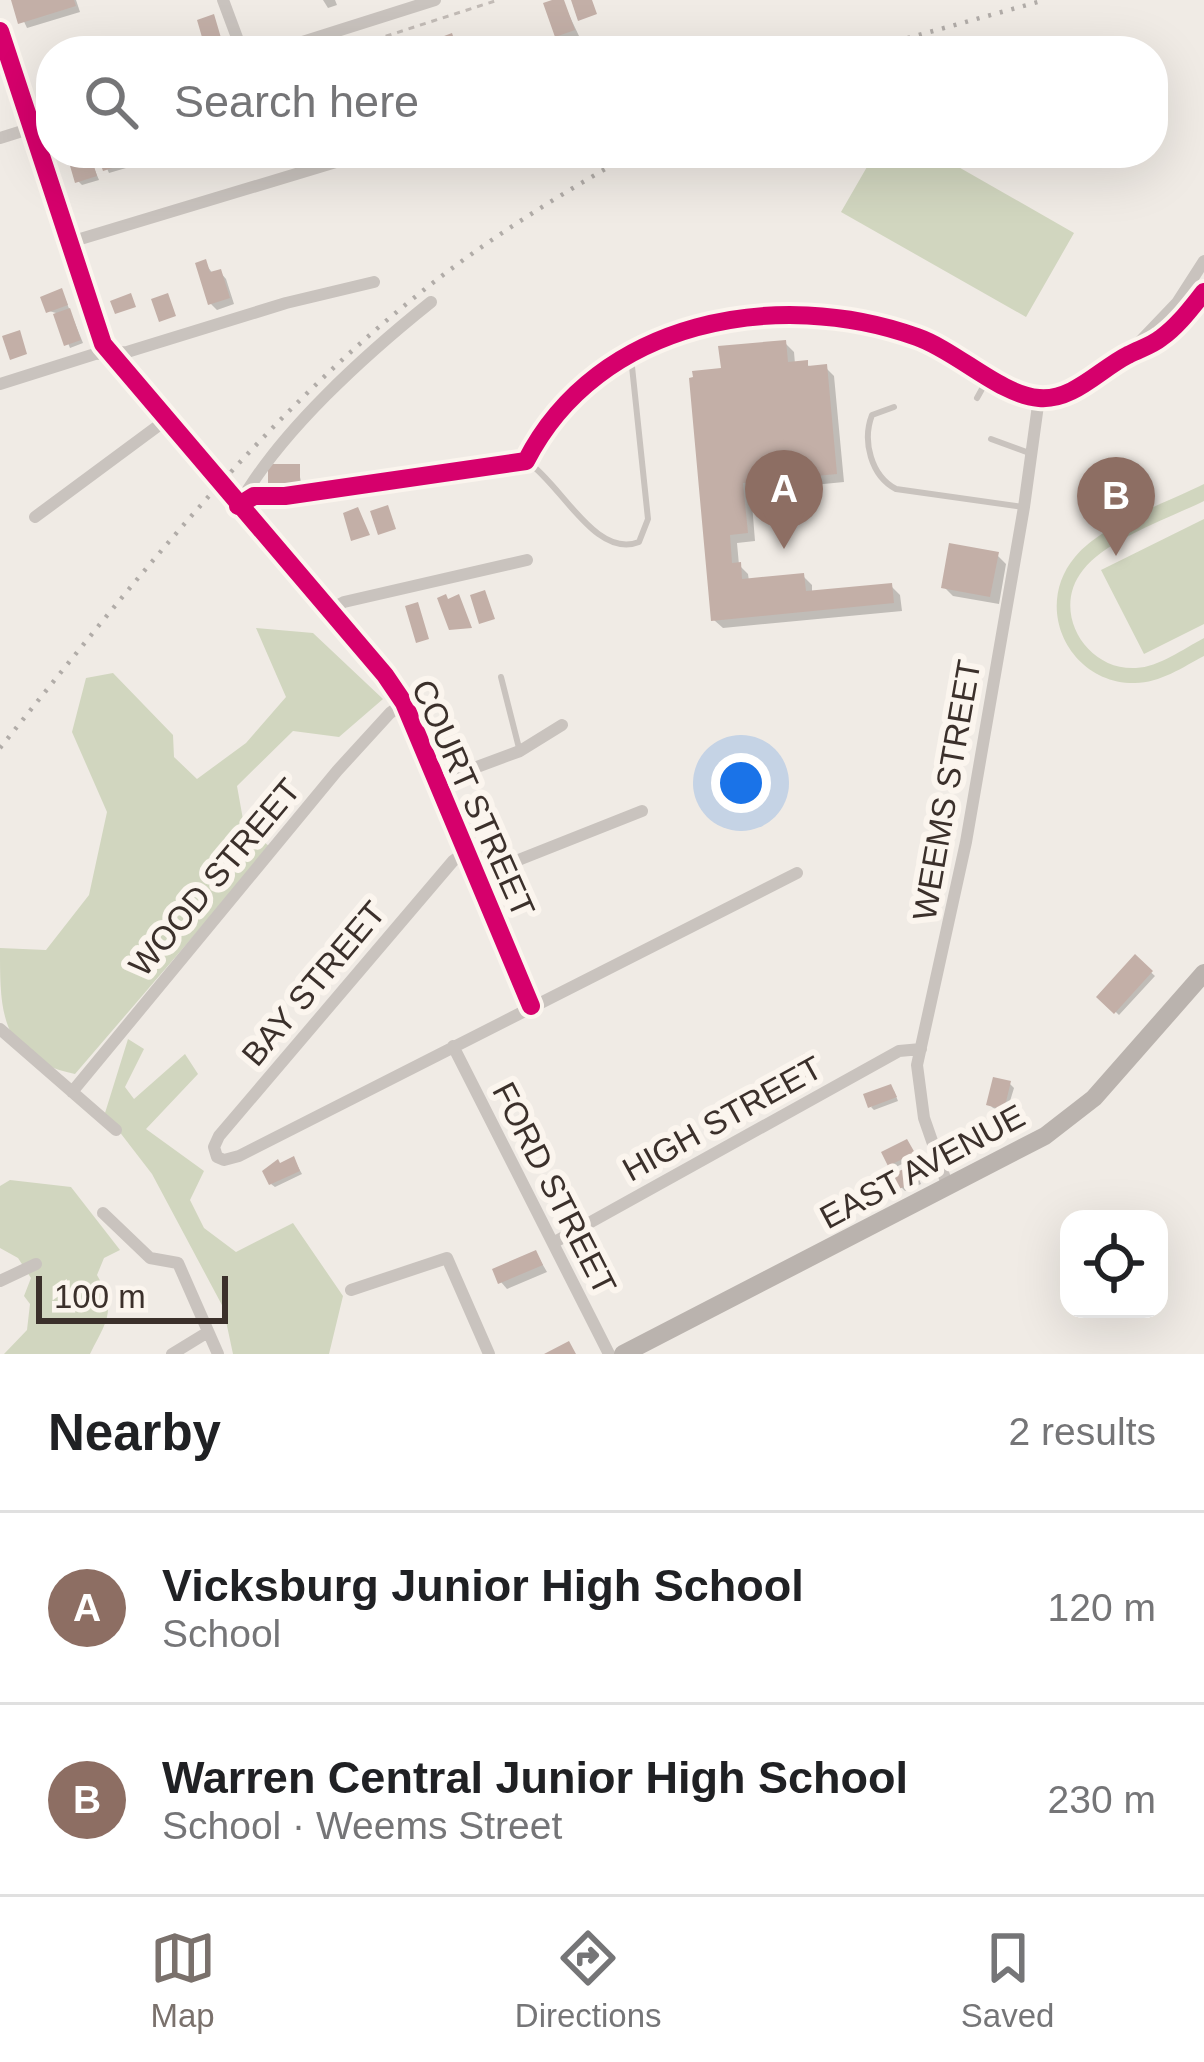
<!DOCTYPE html>
<html lang="en">
<head>
<meta charset="utf-8">
<style>
  body { margin:0; font-family:Helvetica,sans-serif; background:#f2f2f2; color:#202124 }
  .controls { position:absolute; right:36px; bottom:36px; display:grid; overflow:hidden; border-radius:24px; box-shadow:0 12px 48px #0002 }
  .controls button { width:108px; height:108px; display:grid; place-items:center; padding:0; border:0; border-bottom:3px solid #e0e0e0; background:#fff; color:#202124; font:60px sans-serif }
  .scale { position:absolute; left:36px; bottom:30px; width:192px; box-sizing:border-box; padding-left:12px; border:6px solid #3b302b; border-top:0; font-size:33px; line-height:42px; white-space:nowrap; color:#3b302b; -webkit-text-stroke:9px #fbf5ee; paint-order:stroke }
  .you { position:absolute; left:741px; top:783px; width:42px; height:42px; margin:-30px; border:9px solid #fff; border-radius:50%; background:#1a73e8; box-shadow:0 0 0 18px #1a73e833 }
  .badge { display:grid; place-items:center; width:78px; height:78px; border-radius:50%; background:#7a716c; color:#fff; font-size:39px; font-weight:700 }
  .pin { position:absolute; translate:-50% -99px; filter:drop-shadow(0 3px 6px #0008) }
  .pin::after { content:''; position:absolute; top:63px; width:42px; height:36px; background:inherit; clip-path:polygon(0 0,100% 0,50% 100%) }
  .list { margin:0; padding:0; list-style:none }
  h2 { display:flex; justify-content:space-between; align-items:center; height:156px; margin:0; padding:0 48px; font-size:51px }
  h2 small { font-size:39px; font-weight:400; color:#757577 }
  .list li { display:grid; grid-template-columns:78px 1fr auto; gap:36px; align-items:center; box-sizing:border-box; height:192px; padding:0 48px; border-top:3px solid #e0e0e0 }
  .list b { display:block; font-size:45px; white-space:nowrap }
  .list p { margin:0; font-size:39px; white-space:nowrap; color:#757577 }
  .list em { font-size:39px; font-style:normal; color:#757577 }
  .icon { flex:none; width:66px; height:66px; fill:none; stroke:currentColor; stroke-width:2; stroke-linecap:round; stroke-linejoin:round }
  .map { position:relative; flex:none; width:1204px; height:1354px; overflow:hidden }
  .search { position:absolute; background:#fff; box-shadow:0 12px 48px #0002; left:36px; right:36px; top:36px; height:132px; display:flex; align-items:center; gap:30px; box-sizing:border-box; padding:0 42px; border-radius:48px; color:#757577; font-size:45px }
  .sheet { height:540px; background:#fff }
  nav { display:flex; justify-content:space-around; align-items:center; box-sizing:border-box; height:168px; border-top:3px solid #e0e0e0; background:#fff; font-size:33px; color:#757577 }
  nav a { display:grid; justify-items:center; gap:6px }
  nav .on { color:#7a716c }
  .map>svg:first-child { display:block }
  .green { fill:#d1d6bf }
  .shadow { fill:#0003 }
  .building { fill:#c3afa7 }
  .lines { fill:none; stroke-linecap:round; stroke-linejoin:round }
  .path { stroke:#c2bbb6; stroke-width:3; stroke-dasharray:6 6; stroke-linecap:butt }
  .lane { stroke:#c9c3be; stroke-width:6 }
  .street { stroke:#c9c3be; stroke-width:12 }
  .secondary { stroke:#bab3ae; stroke-width:18 }
  .rail { stroke:#b1aca8; stroke-width:4.5; stroke-dasharray:3 9; stroke-linecap:butt }
  .cycleway-casing { stroke:#fbf5ee; stroke-width:26 }
  .cycleway { stroke:#d6006c; stroke-width:18 }
  .labels { text-anchor:middle; stroke-width:12; stroke-linejoin:round; paint-order:stroke }
  .street-label { font-size:33px; fill:#3b302b; stroke:#fbf5ee }
</style>
</head>
<body>
<div class="map">
<svg width="1204" height="1354" viewBox="0 0 1204 1354">
  <rect width="100%" height="100%" fill="#f0ebe5"/>
  <path class="green" d="M875,153H934L1074,233L1026,317L841,212Z
    M1204,484V501C1169,518 1106,540 1083,570C1050,611 1086,671 1136,668C1159,667 1183,649 1204,638V656C1183,667 1160,683 1135,683C1070,684 1032,608 1075,557C1101,525 1166,503 1204,484Z
    M1204,519V624L1144,654L1101,570Z
    M256,628L313,633L383,699L339,737L293,731L237,786L244,825L270,847L75,1074C0,1058 0,1013 0,948L46,950L89,895L107,812L72,732L86,678L113,673L173,735L174,757L197,779L246,743L286,697Z
    M128,1039L144,1049L125,1087L134,1099L185,1054L198,1074L146,1129L204,1171L190,1200L204,1228L236,1252L293,1223L343,1296L329,1354H233L223,1307L152,1174L105,1113Z
    M10,1180L71,1187L120,1250L104,1258L97,1275C117,1311 107,1320 90,1354H4L27,1330L30,1304L24,1296L31,1278L18,1258L0,1248V1186Z"/>
  <path class="shadow" d="M14,0H76L80,12L27,28Z
    M323,0H335L337,5L328,8Z
    M562,0L579,36L564,42L557,36Z
    M100,153H122L126,168L109,173Z
    M131,153H152L154,158L137,163Z
    M162,153H183V155L167,160Z
    M89,156L99,180L82,185L78,181Z
    M205,263L213,274L220,272L226,279L234,304L217,310L211,304Z
    M64,296L83,343L70,348L56,313L49,311Z
    M785,343L794,352L795,364L826,368L834,376L844,482L751,491L755,541L737,543L739,565L748,574L749,581L803,576L812,585V594L891,586L900,595L902,611L723,628L714,620L724,371Z
    M298,467L302,487L275,488L271,484Z
    M997,555L1006,564L999,604L953,596L944,587Z
    M1135,958L1155,976L1119,1015L1100,997Z
    M1010,1084L1014,1088L1007,1111L993,1108L989,1104Z
    M894,1091L898,1101L874,1110L871,1107Z
    M910,1146L916,1157L894,1168L891,1164Z
    M296,1163L302,1174L275,1187L271,1184L280,1166Z
    M916,1172L921,1184L905,1191L901,1187Z
    M536,1253L547,1272L507,1289L501,1282Z"/>
  <path class="building" d="M11,0H74L76,6L18,24Z
    M552,0H564L575,30L555,37L543,3Z
    M571,0H592L597,14L578,21Z
    M214,14L224,48L206,51L197,20Z
    M452,33L458,51H435L431,41Z
    M90,153L97,176L75,183L68,159Z
    M97,153H121L125,164L103,171Z
    M206,259L210,272L221,269L230,298L208,305L195,263Z
    M62,288L68,305L46,313L40,297Z
    M131,293L136,307L115,314L110,301Z
    M168,293L176,316L159,322L151,299Z
    M70,308L81,340L64,346L53,314Z
    M20,330L27,354L10,360L2,336Z
    M786,340L788,362L808,360V366L827,364L837,474L743,483L748,533L730,535L732,563L741,562L742,579L804,573L806,591L892,583L894,603L711,621L689,378L693,377L692,371L721,368L718,346Z
    M268,464H300V485H268Z
    M388,505L396,529L378,535L370,511Z
    M358,507L370,535L351,541L343,513Z
    M949,543L999,552L990,597L941,588Z
    M485,590L495,619L479,624L470,595Z
    M446,594L448,599L459,594L472,628L449,630L437,598Z
    M418,602L429,639L416,643L405,606Z
    M1135,954L1153,971L1114,1014L1096,997Z
    M805,1053L818,1074L803,1083L790,1062Z
    M993,1077L1011,1081L1004,1110L986,1105Z
    M891,1084L897,1097L868,1108L863,1094Z
    M907,1139L915,1153L888,1166L881,1152Z
    M294,1156L300,1171L269,1185L262,1171L278,1159L280,1163Z
    M913,1165L919,1180L899,1189L892,1174Z
    M536,1250L543,1265L498,1284L492,1269Z
    M569,1341L576,1354H544Z"/>
  <g class="lines">
    <path class="path" d="M340,51L498,0"/>
    <path class="lane" d="M977,398L987,380
      M894,407L872,415C862,441 871,476 896,489L1023,507
      M991,439L1032,454
      M529,463C562,486 596,559 639,542L648,519L631,357
      M501,677L519,748"/>
    <path class="street" d="M223,0L242,51
      M0,31L103,344L385,675L404,703L531,1006
      M274,51L435,0
      M0,138L51,122
      M67,243L359,155
      M1135,347L1177,303L1204,261
      M0,384L95,354L127,352L286,303L374,282
      M239,505C279,432 366,354 431,302
      M238,506L254,496H285L526,461C598,320 778,287 917,337C957,351 1000,395 1039,398C1073,401 1100,369 1128,355C1139,349 1151,346 1161,338C1178,326 1191,308 1204,292
      M35,517L166,420
      M329,610L344,602L527,560
      M439,781L520,751L562,725
      M467,851L453,861L219,1136L214,1147L217,1157L224,1160L239,1156L797,873
      M478,876L642,811
      M0,1029L116,1130
      M453,1046L609,1354
      M72,1092L337,771L390,713L404,703
      M948,1187L924,1118L917,1065L966,842L1024,507L1039,398
      M103,1213L150,1258L178,1263L218,1354
      M553,1243L899,1051L921,1049
      M0,1281L36,1264
      M351,1290L447,1258L489,1354
      M172,1354L208,1332"/>
    <path class="secondary" d="M623,1354L1045,1136L1094,1098L1204,973"/>
    <path class="rail" d="M861,51L1045,0
      M0,748C128,589 259,421 420,293C486,240 559,195 633,153"/>
    <g class="cycleway-casing">
      <path id="cycleway" d="M0,31L103,344L385,675L404,703L531,1006
        M238,506L254,496H285L526,461C598,320 778,287 917,337C957,351 1000,395 1039,398C1073,401 1100,369 1128,355C1139,349 1151,346 1161,338C1178,326 1191,308 1204,292"/>
    </g>
    <use href="#cycleway" class="cycleway"/>
  </g>
  <g class="labels">
    <g class="street-label">
      <text transform="translate(946 790) rotate(-80)" y="12">WEEMS STREET</text>
      <text transform="translate(474 798) rotate(66)" y="12">COURT STREET</text>
      <text transform="translate(214 877) rotate(-50)" y="12">WOOD STREET</text>
      <text transform="translate(313 983) rotate(-50)" y="12">BAY STREET</text>
      <text transform="translate(722 1118) rotate(-29)" y="12">HIGH STREET</text>
      <text transform="translate(922 1166) rotate(-28)" y="12">EAST AVENUE</text>
      <text transform="translate(555 1188) rotate(63)" y="12">FORD STREET</text>
    </g>
  </g>
</svg>
<div class="controls">
<button><svg class="icon" aria-label="locate" viewBox="0 0 24 24"><circle cx="12" cy="12" r="6"/><path d="M12 2v4M12 18v4M2 12h4M18 12h4"/></svg></button>
</div>
<div class="scale">100 m</div>
<div class="you"></div>
<div class="pin badge" style="left:784px;top:549px;background:#8d6e63">A</div>
<div class="pin badge" style="left:1116px;top:556px;background:#8d6e63">B</div>
<div class="search"><svg class="icon" aria-label="search" viewBox="0 0 24 24"><circle cx="10" cy="10" r="6"/><path d="M15 15l6 6"/></svg>Search here</div>
</div>
<section class="sheet">
<h2>Nearby<small>2 results</small></h2>
<ul class="list">
<li><span class="badge" style="background:#8d6e63">A</span><div><b>Vicksburg Junior High School</b><p>School</p></div><em>120 m</em></li>
<li><span class="badge" style="background:#8d6e63">B</span><div><b>Warren Central Junior High School</b><p>School · Weems Street</p></div><em>230 m</em></li>
</ul>
</section>
<nav>
<a class="on"><svg class="icon" aria-label="map" viewBox="0 0 24 24"><path d="M3 6l6-2 6 2 6-2v14l-6 2-6-2-6 2zM9 4v14M15 6v14"/></svg>Map</a>
<a><svg class="icon" aria-label="directions" viewBox="0 0 24 24"><path d="M12 3l9 9-9 9-9-9zM9 14v-3h6M13 9l2 2-2 2"/></svg>Directions</a>
<a><svg class="icon" aria-label="saved" viewBox="0 0 24 24"><path d="M7 4h10v16l-5-4-5 4z"/></svg>Saved</a>
</nav>
</body>
</html>
